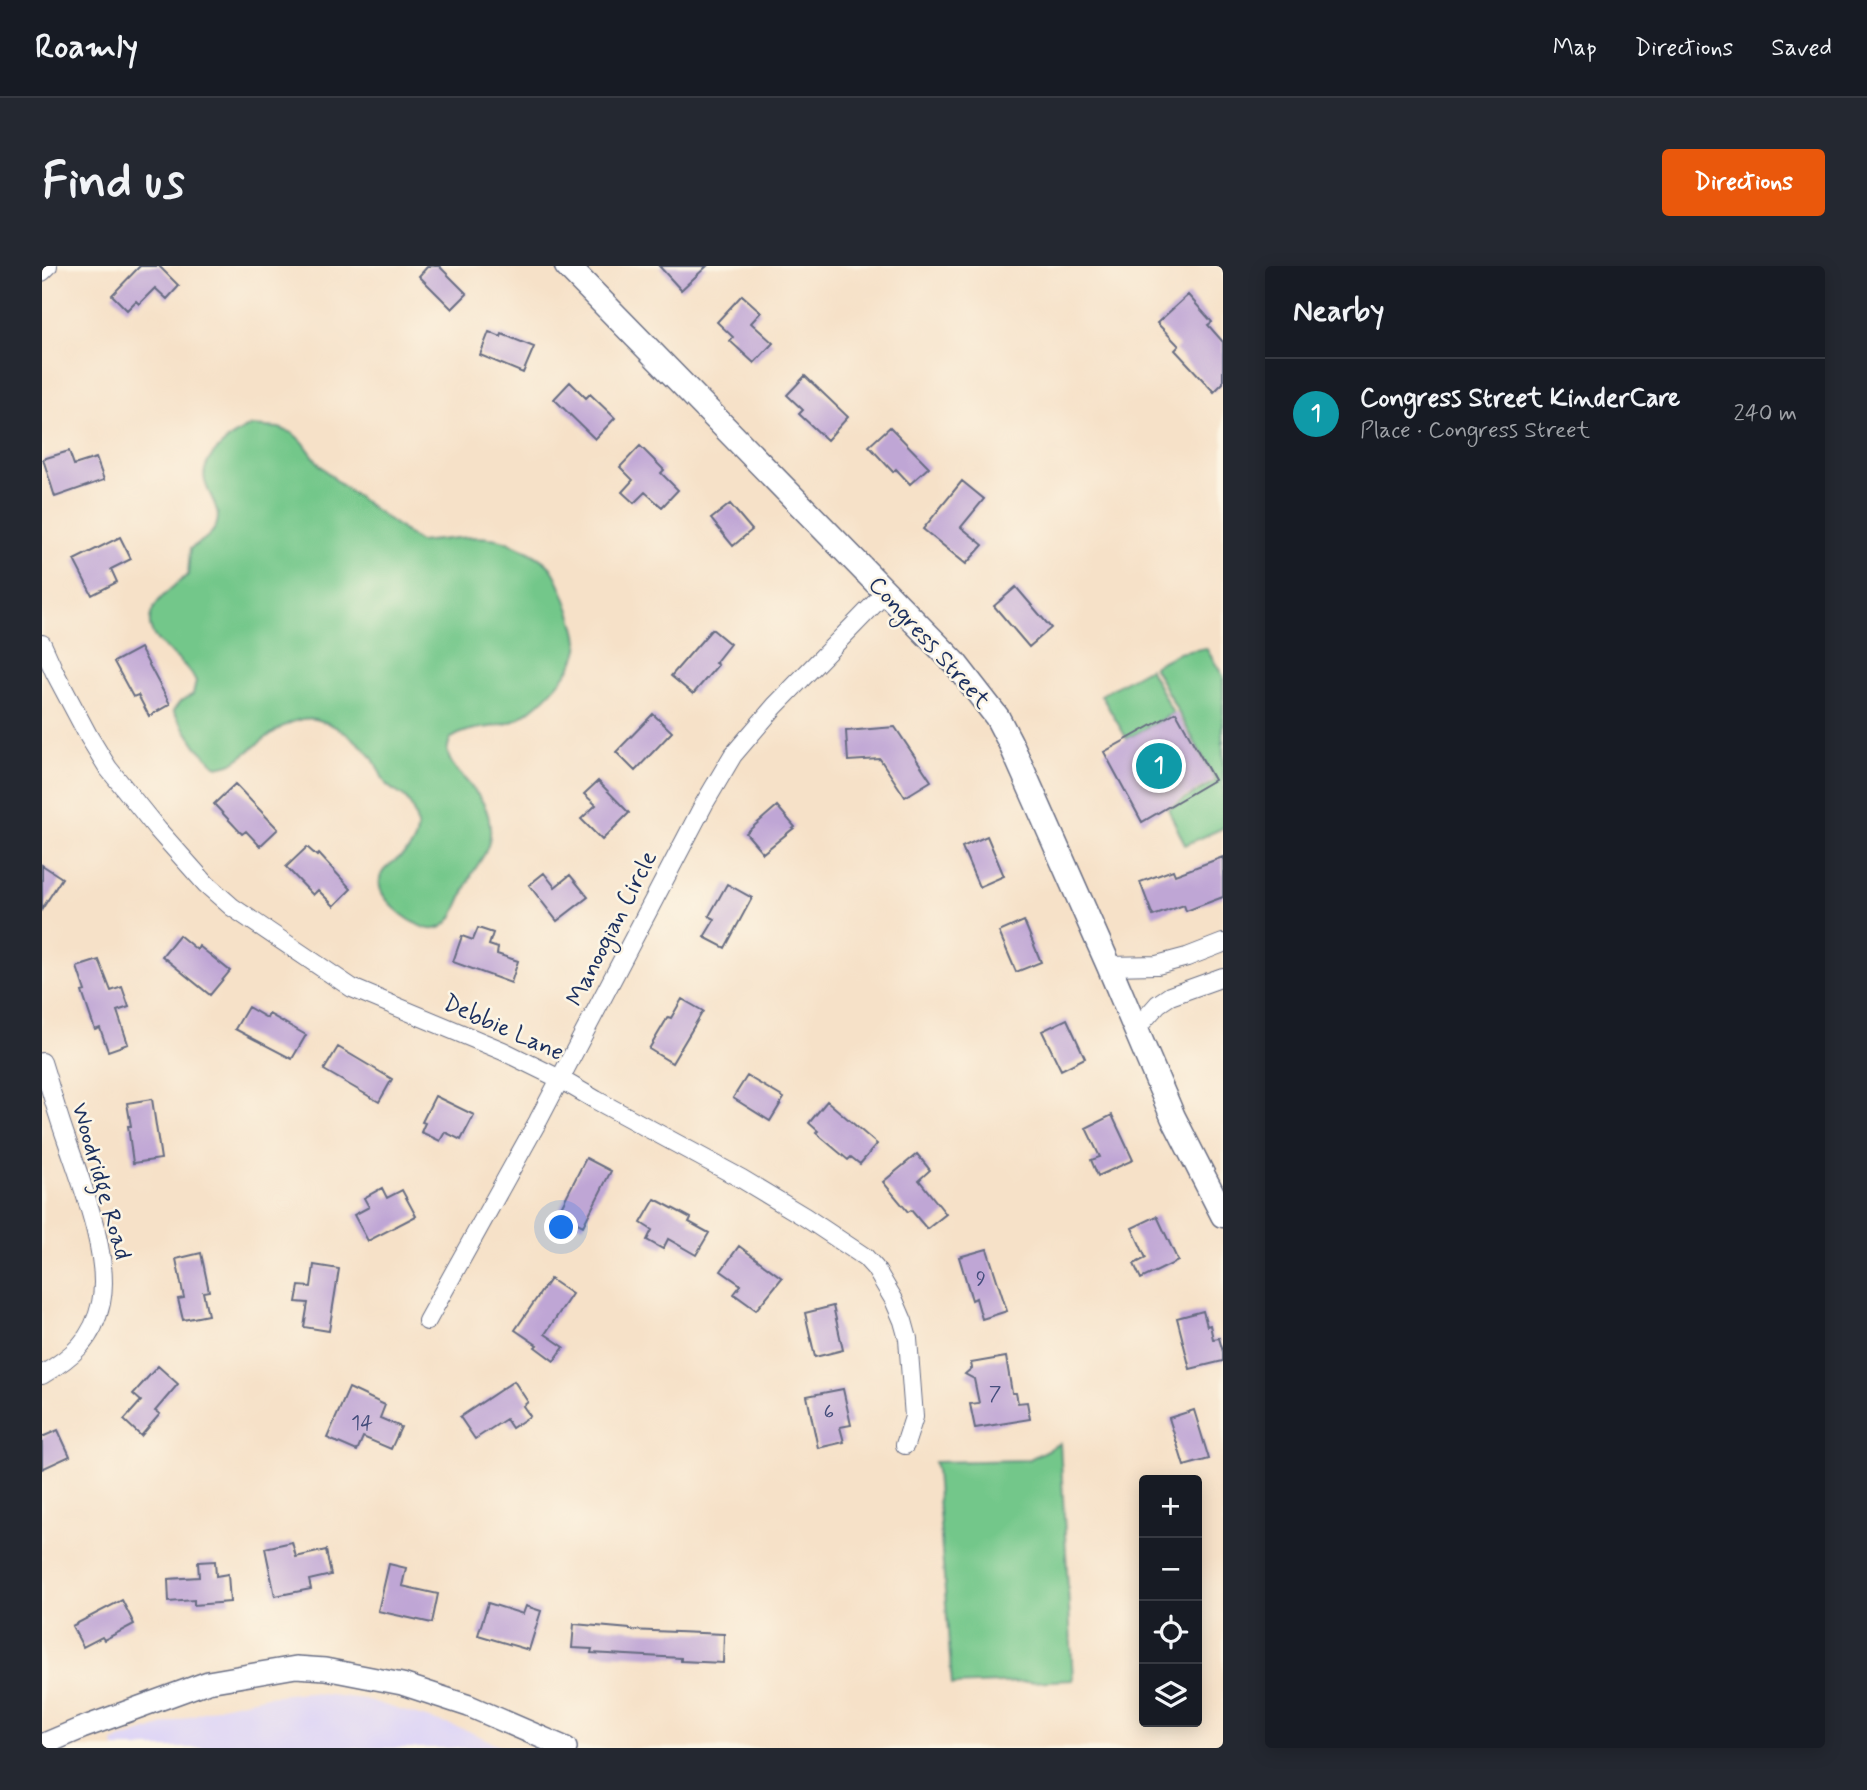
<!DOCTYPE html>
<html lang="en">
<head>
<meta charset="utf-8">
<style>
  body { margin:0; font-family:Mynerve,sans-serif; background:#242831; color:#f1f3f6 }
  .controls { position:absolute; right:21px; bottom:21px; display:grid; overflow:hidden; border-radius:7px; box-shadow:0 4px 18px #0003 }
  .controls button { width:63px; height:63px; display:grid; place-items:center; padding:0; border:0; border-bottom:2px solid #363941; background:#171b24; color:#f1f3f6; font:35px sans-serif }
  .you { position:absolute; left:520px; top:962px; width:24px; height:24px; margin:-18px; border:5px solid #fff; border-radius:50%; background:#1a73e8; box-shadow:0 0 0 10px #1a73e833 }
  .badge { display:grid; place-items:center; width:46px; height:46px; border-radius:50%; background:#ea580c; color:#fff; font-size:23px; font-weight:700 }
  .pin { position:absolute; translate:-50% -50%; border:4px solid #fff; box-shadow:0 2px 7px #0006 }
  .list { margin:0; padding:0; list-style:none }
  h2 { display:flex; justify-content:space-between; align-items:center; height:91px; margin:0; padding:0 28px; font-size:30px }
  h2 small { font-size:23px; font-weight:400; color:#9ea1a6 }
  .list li { display:grid; grid-template-columns:46px 1fr auto; gap:21px; align-items:center; box-sizing:border-box; height:112px; padding:0 28px; border-top:2px solid #363941 }
  .list b { display:block; font-size:26px; white-space:nowrap }
  .list p { margin:0; font-size:23px; white-space:nowrap; color:#9ea1a6 }
  .list em { font-size:23px; font-style:normal; color:#9ea1a6 }
  .icon { flex:none; width:38px; height:38px; fill:none; stroke:currentColor; stroke-width:2; stroke-linecap:round; stroke-linejoin:round }
  .map { position:relative; flex:none; width:1181px; height:1482px; overflow:hidden; border-radius:7px }
  header { display:flex; align-items:center; gap:42px; box-sizing:border-box; height:98px; padding:0 35px; background:#171b24; border-bottom:2px solid #363941 }
  header strong { font-size:33px }
  nav { display:flex; gap:38px; margin-inline-start:auto; font-size:24px }
  .intro { display:flex; align-items:center; justify-content:space-between; box-sizing:border-box; height:168px; padding:0 42px }
  h1 { margin:0; font-size:49px }
  .button { padding:18px 32px; border-radius:7px; background:#ea580c; color:#fff; font-size:24px; font-weight:700 }
  main { display:flex; gap:42px; padding:0 42px }
  aside { flex:1; background:#171b24; border-radius:7px; box-shadow:0 4px 18px #0003 }
  .map>svg:first-child { display:block }
  .built { fill:#ded5f6 }
  .green { fill:#73c78a; stroke:#477b74; stroke-width:2 }
  .building { fill:#bfa6d5 }
  .lines { fill:none; stroke-linecap:round; stroke-linejoin:round }
  .minor-casing { stroke:#686d83; stroke-width:20 }
  .tertiary-casing { stroke:#686d83; stroke-width:24 }
  .secondary-casing { stroke:#686d83; stroke-width:27 }
  .minor { stroke:#fff; stroke-width:18 }
  .tertiary { stroke:#fff; stroke-width:21 }
  .secondary { stroke:#fff; stroke-width:24 }
  .labels { text-anchor:middle; stroke-width:5; stroke-linejoin:round; paint-order:stroke }
  .number-label { font-size:21px; fill:#444d7c }
  .street-label { font-size:24px; fill:#1b2f5e; stroke:#fcf5e5 }
</style>
</head>
<body>
<header>
<strong>Roamly</strong>
<nav><a>Map</a><a>Directions</a><a>Saved</a></nav>
</header>
<div class="intro"><h1>Find us</h1><a class="button">Directions</a></div>
<main>
<div class="map">
<svg width="1181" height="1482" viewBox="0 0 1181 1482">
  <rect width="100%" height="100%" fill="#fcf5e5"/>
  <filter id="ink" filterUnits="userSpaceOnUse"><feTurbulence type="fractalNoise" baseFrequency=".0143" numOctaves="2"/><feDisplacementMap in="SourceGraphic" scale="14" xChannelSelector="R" yChannelSelector="G"/><feConvolveMatrix kernelMatrix="1 2 1 2 8 2 1 2 1" color-interpolation-filters="sRGB"/></filter>
  <filter id="wash" filterUnits="userSpaceOnUse"><feTurbulence type="fractalNoise" baseFrequency=".00686" numOctaves="4" result="noise"/><feDisplacementMap in="SourceGraphic" scale="28" xChannelSelector="R" yChannelSelector="G"/><feGaussianBlur stdDeviation="1.57" result="paint"/><feColorMatrix in="noise" values="0 0 0 0 0 0 0 0 0 0 0 0 0 0 0 0 0 1.4 0 .05"/><feComposite in="paint" operator="in"/></filter>
  <g filter="url(#wash)">
    <rect width="100%" height="100%" fill="#f6e1c8"/>
    <path class="built" d="M263,1426L322,1433L424,1464L464,1482H72L71,1476L179,1440L225,1430Z"/>
    <path class="green" d="M209,160L237,162L250,167L261,176L278,199L298,218L377,276C402,274 439,267 463,275C476,280 500,291 509,302C518,314 539,369 536,383C533,401 510,426 496,438C489,444 481,450 474,454C452,465 430,458 408,473C407,478 404,484 406,488C408,497 414,504 420,510C437,529 450,543 448,570C447,585 437,596 430,608C425,619 420,631 415,642C411,651 404,662 393,663C377,666 340,636 338,621C333,593 374,596 375,563C376,556 370,540 365,534C359,527 350,525 344,518C338,509 335,498 329,490C317,475 291,456 272,453C244,448 212,484 190,497C185,499 180,500 175,501L155,481L131,445L138,436L151,428L154,415C145,398 129,389 116,375C92,349 126,324 146,309L148,283C155,278 165,273 170,266C185,249 167,232 163,215C157,192 191,168 209,160Z
      M1164,382L1181,410V562L1143,579L1126,543L1174,515L1111,400L1136,387Z
      M1107,402L1131,447L1085,473L1059,429Z
      M1018,1177L1031,1414L910,1419L894,1205L892,1196L986,1194Z"/>
    <g id="blocks">
      <path class="building" d="M98,0H117L137,20L125,33L113,22L97,38L94,35L85,44L70,29Z
        M386,0H397L425,28L410,43L377,10Z
        M617,0H665L639,24Z
        M700,29L719,46L709,57L731,77L712,97L688,75L691,71L675,56Z
        M1146,29L1170,56L1166,59L1181,76V117L1172,126L1133,84L1137,80L1115,57Z
        M447,66L459,71L460,68L492,81L481,107L438,89Z
        M763,110L806,151L785,174L757,148L761,144L745,129Z
        M528,116L544,132L548,128L573,152L553,173L512,133Z
        M848,161L887,201L868,218L854,203L851,206L827,180Z
        M598,180L622,204L619,207L636,224L620,241L603,226L592,237L580,226L591,214L578,201Z
        M27,185L32,199L54,192L62,214L13,231L1,193Z
        M920,215L942,233L919,261L941,279L924,298L881,263Z
        M688,238L710,264L691,280L669,253Z
        M78,271L89,293L69,303L75,316L50,329L32,294Z
        M974,321L1009,362L987,381L952,340Z
        M670,363L688,378L673,397L676,399L651,428L629,410Z
        M98,382L128,438L107,450L96,429L91,431L72,396Z
        M1134,446L1172,514L1100,556L1062,486Z
        M611,448L630,466L593,505L574,486Z
        M853,461L889,515L863,531L838,493L806,495L804,465Z
        M556,515L587,547L560,574L539,553L554,539L542,528Z
        M193,518L236,563L218,580L204,565L200,568L172,538Z
        M735,540L753,561L721,587L704,567Z
        M945,570L962,610L937,621L920,581Z
        M265,581L275,590L277,588L309,623L292,640L276,624L271,629L244,601Z
        M1181,591V631L1144,645L1142,639L1111,650L1098,616L1131,604L1133,609Z
        M0,599L20,612L0,643Z
        M502,607L513,621L528,609L546,631L515,655L487,619Z
        M685,618L710,632L683,682L662,671L673,653L667,650Z
        M982,655L999,696L974,706L957,666Z
        M436,662L451,667L447,679L456,682L455,688L476,695L469,717L411,696L420,670L431,674Z
        M137,669L155,684L157,680L188,705L168,729L120,690Z
        M57,694L69,725L80,721L87,741L75,745L86,778L66,785L58,762L53,764L40,726L43,725L35,701Z
        M640,733L661,745L630,797L607,783L626,751L629,752Z
        M206,741L225,752L227,748L264,769L250,793L193,763Z
        M1025,753L1043,792L1019,804L1000,765Z
        M296,781L350,813L337,836L282,804Z
        M705,810L742,832L728,855L691,832Z
        M393,830L432,849L419,874L403,866L398,875L379,866L383,857L380,856Z
        M110,833L119,893L91,897L86,860H89L85,837Z
        M785,835L835,878L818,898L809,891L806,894L774,867L776,865L767,857Z
        M1070,849L1091,894L1056,910L1049,894L1058,891L1044,862Z
        M875,888L888,904L877,914L904,948L885,963L869,944L866,946L841,916Z
        M544,892L569,905L541,960L516,947Z
        M340,922L345,932L360,924L374,950L326,975L312,949L327,941L322,932Z
        M613,933L649,952L647,956L667,967L654,989L626,973L621,983L605,974L610,964L599,957Z
        M1115,950L1136,995L1099,1013L1092,998L1104,992L1090,962Z
        M697,980L740,1012L714,1044L692,1028L699,1019L679,1005Z
        M945,983L965,1045L940,1053L934,1032L930,1034L917,991Z
        M159,987L167,1025L161,1026L166,1049L141,1054L136,1033L142,1032L134,993Z
        M272,999L297,1003L287,1065L262,1061L266,1037L254,1036L257,1020L269,1021Z
        M508,1013L530,1028L503,1068L522,1081L512,1095L493,1081L495,1079L473,1064Z
        M791,1040L801,1084L773,1091L763,1047Z
        M1161,1045L1165,1060L1168,1059L1171,1073L1177,1072L1181,1086V1095L1148,1103L1135,1052Z
        M964,1091L970,1127H974L976,1137L985,1136L988,1153L933,1162L928,1138L937,1137L932,1113L923,1108L930,1102L929,1097Z
        M116,1100L136,1118L113,1145L118,1148L99,1170L82,1154L99,1135L91,1128Z
        M472,1115L486,1136L481,1140L488,1150L470,1162L464,1153L433,1173L418,1151Z
        M307,1122L343,1139L338,1152L359,1161L349,1183L321,1171L315,1185L285,1172Z
        M801,1123L809,1159L798,1161L802,1176L776,1182L765,1130Z
        M1152,1144L1167,1193L1142,1200L1127,1152Z
        M16,1164L28,1190L0,1203V1171Z
        M250,1276L254,1291L284,1284L289,1309L267,1314L269,1323L233,1330L223,1282Z
        M173,1295L174,1310L186,1308L188,1336L152,1339V1334L127,1336L126,1313L157,1311L156,1296Z
        M347,1298L364,1302L360,1320L396,1328L390,1357L336,1345Z
        M80,1334L92,1358L62,1374L60,1371L41,1381L30,1360Z
        M446,1337L481,1348L484,1340L499,1345L487,1384L436,1369Z
        M532,1358L588,1363V1364L682,1368L681,1397L639,1395V1392L549,1387L550,1383L530,1382Z"/>
    </g>
  </g>
  <g filter="url(#ink)">
    <use href="#blocks" fill-opacity="0" stroke="#686d83" stroke-width="2"/>
    <g class="lines">
      <g class="minor-casing">
        <path id="minor" d="M0,6L6,0
          M0,378L13,407L47,471L66,502L116,564L164,618L190,641L310,722L461,785L518,813L554,834L700,913L763,951L823,991L833,1002L852,1034L861,1055L866,1073L872,1151L863,1179
          M1067,700L1115,699L1145,691L1181,677
          M1094,763L1116,738L1128,730L1181,711
          M0,796C8,821 15,847 24,872C39,916 69,991 59,1037C51,1074 30,1091 0,1109
          M385,1055L496,855L662,538L691,489L733,440L844,326"/>
      </g>
      <g class="tertiary-casing">
        <path id="tertiary" d="M0,1479L40,1462L166,1416L254,1401L283,1403L360,1418L427,1440L524,1482"/>
      </g>
      <g class="secondary-casing">
        <path id="secondary" d="M525,0L913,397L955,451L968,476L1067,700L1131,851L1181,949"/>
      </g>
      <use href="#minor" class="minor"/>
      <use href="#tertiary" class="tertiary"/>
      <use href="#secondary" class="secondary"/>
    </g>
  </g>
  <g class="labels">
    <g class="number-label">
      <text x="939" y="1019">9</text>
      <text x="953" y="1134">7</text>
      <text x="787" y="1152">6</text>
      <text x="320" y="1163">14</text>
    </g>
    <g class="street-label">
      <text transform="translate(888 376) rotate(48)" y="8">Congress Street</text>
      <text transform="translate(569 662) rotate(-63)" y="8">Manoogian Circle</text>
      <text transform="translate(462 761) rotate(24)" y="8">Debbie Lane</text>
      <text transform="translate(60 915) rotate(74)" y="8">Woodridge Road</text>
    </g>
  </g>
</svg>
<div class="controls">
<button>+</button>
<button>−</button>
<button><svg class="icon" aria-label="locate" viewBox="0 0 24 24"><circle cx="12" cy="12" r="6"/><path d="M12 2v4M12 18v4M2 12h4M18 12h4"/></svg></button>
<button><svg class="icon" aria-label="layers" viewBox="0 0 24 24"><path d="M12 4l9 5-9 5-9-5zM3 14l9 5 9-5"/></svg></button>
</div>
<div class="you"></div>
<div class="pin badge" style="left:1117px;top:500px;background:#0f9aa8">1</div>
</div>
<aside>
<h2>Nearby<small></small></h2>
<ul class="list">
<li><span class="badge" style="background:#0f9aa8">1</span><div><b>Congress Street KinderCare</b><p>Place · Congress Street</p></div><em>240 m</em></li>
</ul>
</aside>
</main>
</body>
</html>
